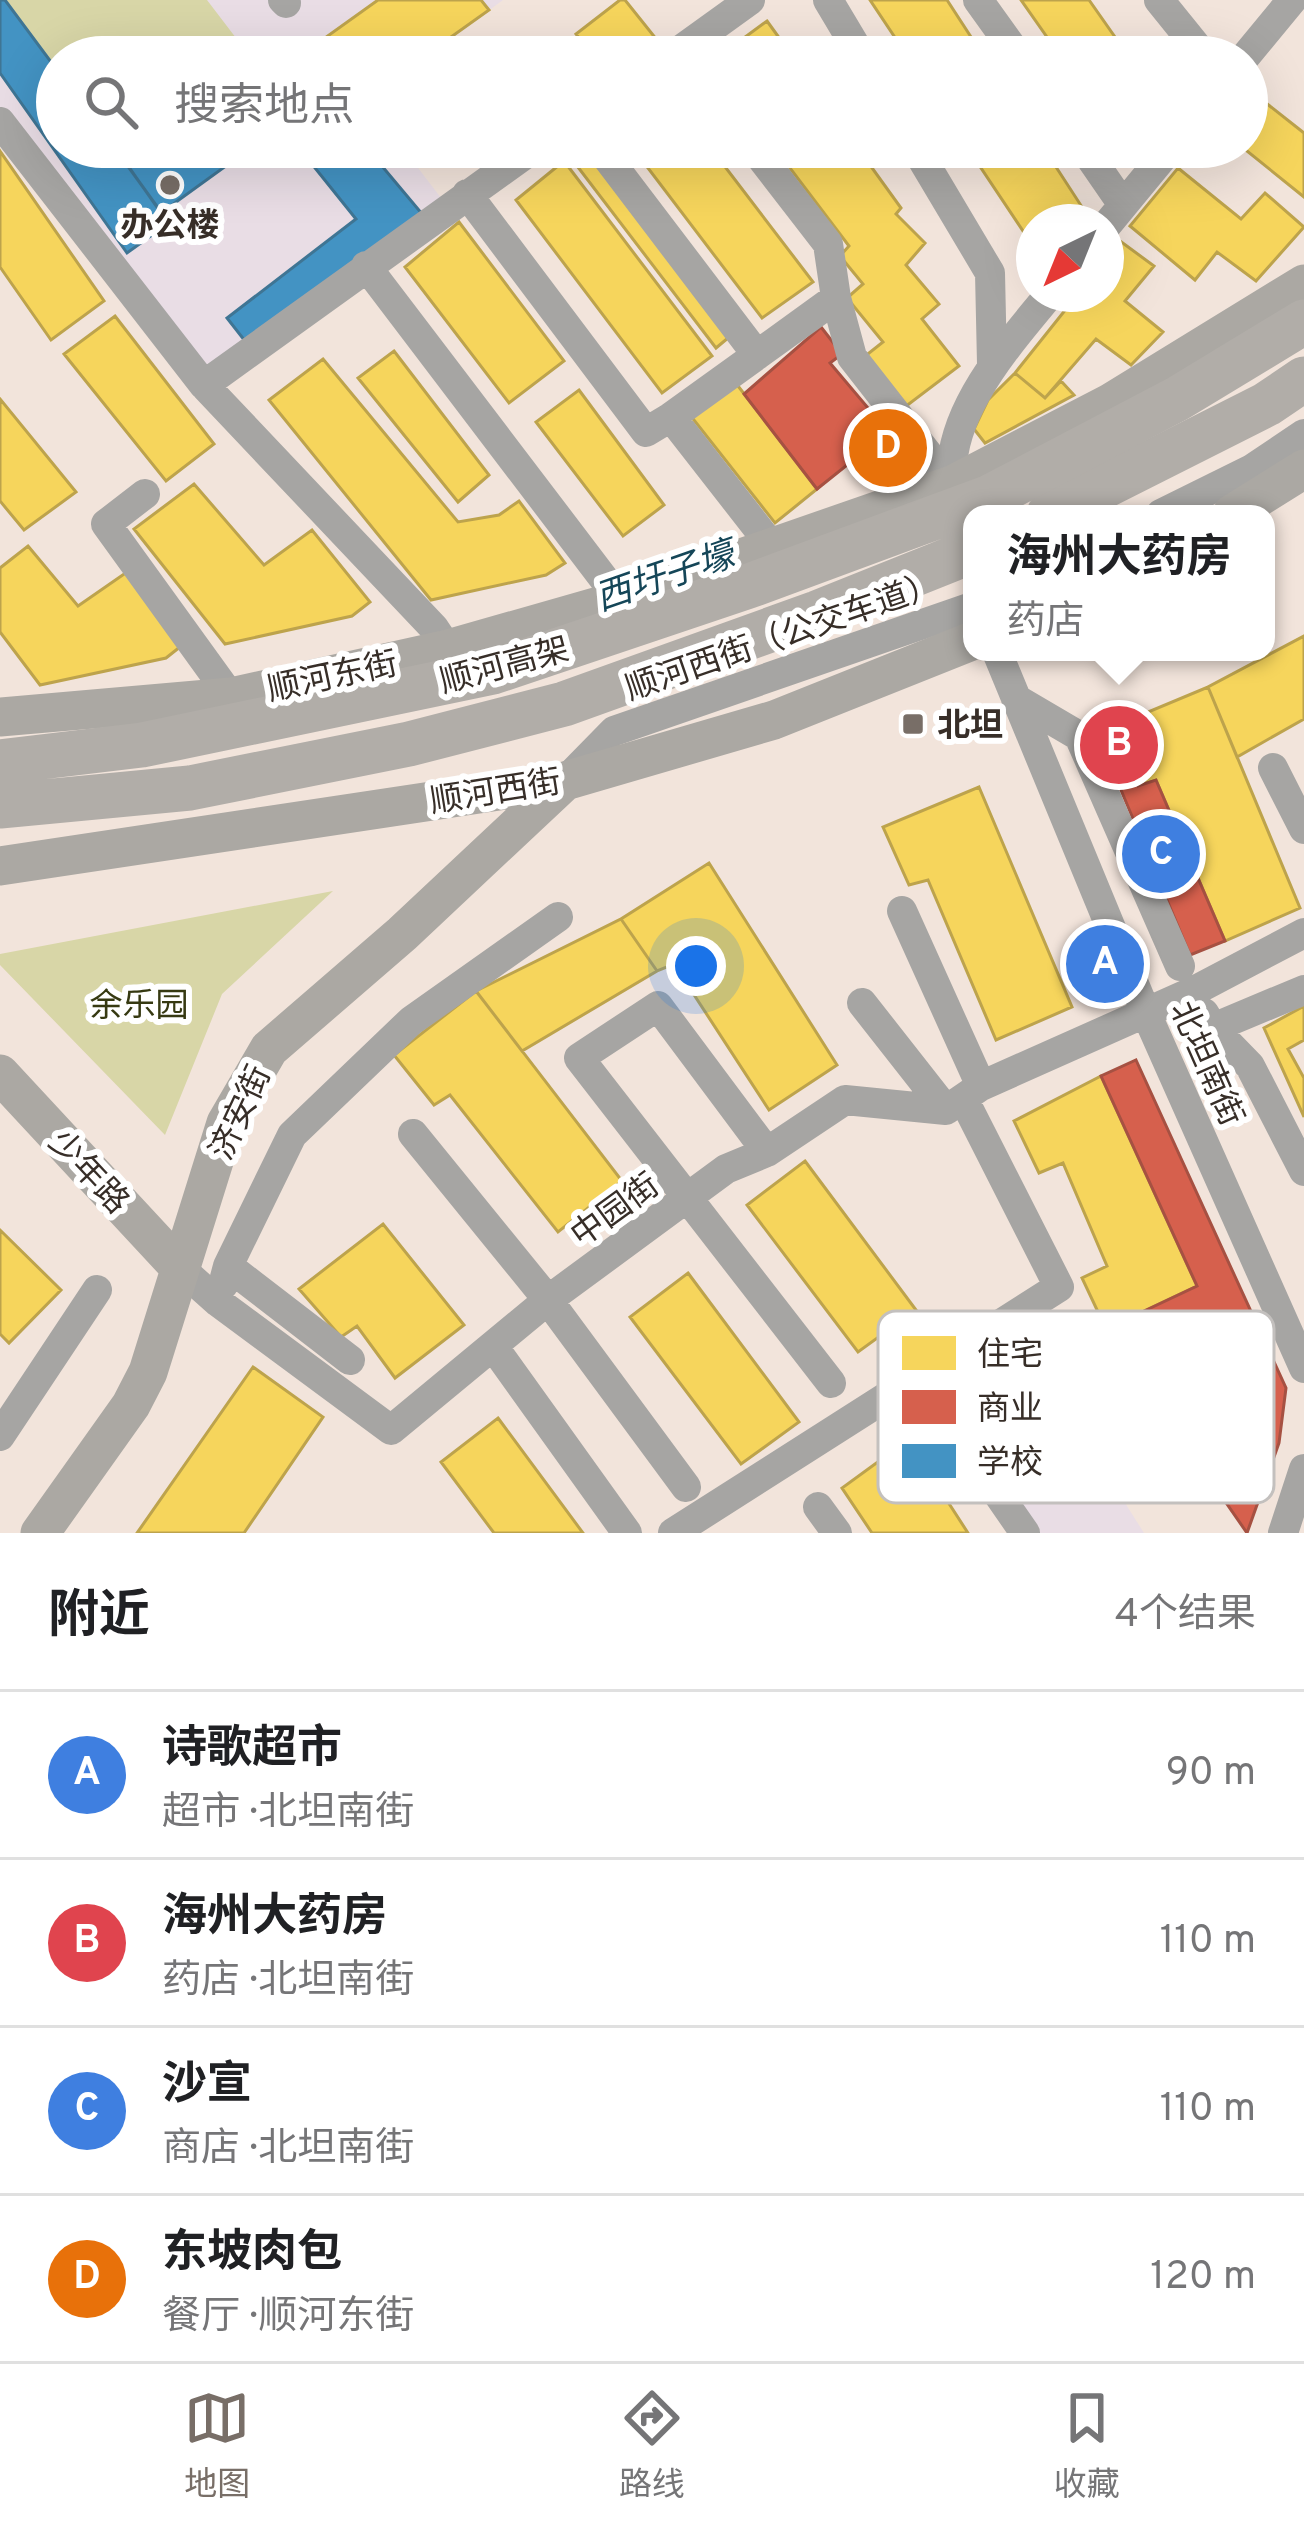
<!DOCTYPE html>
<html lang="zh">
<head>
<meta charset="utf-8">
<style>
  body { margin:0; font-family:Overpass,"Noto Sans SC",sans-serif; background:#f2f2f2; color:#202124 }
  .compass { position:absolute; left:1016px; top:204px; width:108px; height:108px; border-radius:50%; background:#fff; box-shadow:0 12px 48px #0002; rotate:223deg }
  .you { position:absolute; left:696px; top:966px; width:42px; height:42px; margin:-30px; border:9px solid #fff; border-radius:50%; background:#1a73e8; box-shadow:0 0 0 18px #1a73e833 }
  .badge { display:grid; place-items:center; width:78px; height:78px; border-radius:50%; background:#786e67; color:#fff; font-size:39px; font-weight:700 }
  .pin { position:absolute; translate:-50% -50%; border:6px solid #fff; box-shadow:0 3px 12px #0006 }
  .popup { position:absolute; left:963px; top:505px; width:312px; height:156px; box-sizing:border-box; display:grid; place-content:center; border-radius:24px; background:#fff; filter:drop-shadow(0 3px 9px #0005); font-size:39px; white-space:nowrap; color:#757577 }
  .popup b { font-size:45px; color:#202124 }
  .popup::after { content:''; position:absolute; left:50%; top:100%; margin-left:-24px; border:24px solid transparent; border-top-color:#fff }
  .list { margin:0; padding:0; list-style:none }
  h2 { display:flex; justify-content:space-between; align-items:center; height:156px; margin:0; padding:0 48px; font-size:51px }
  h2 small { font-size:39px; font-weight:400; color:#757577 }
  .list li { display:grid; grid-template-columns:78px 1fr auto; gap:36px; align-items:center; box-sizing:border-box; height:168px; padding:0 48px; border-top:3px solid #e0e0e0 }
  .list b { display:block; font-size:45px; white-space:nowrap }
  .list p { margin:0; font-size:39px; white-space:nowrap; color:#757577 }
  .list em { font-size:39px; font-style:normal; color:#757577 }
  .icon { flex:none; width:66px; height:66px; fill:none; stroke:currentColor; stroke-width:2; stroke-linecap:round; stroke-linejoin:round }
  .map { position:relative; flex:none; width:1304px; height:1533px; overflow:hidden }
  .search { position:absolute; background:#fff; box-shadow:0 12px 48px #0002; left:36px; right:36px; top:36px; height:132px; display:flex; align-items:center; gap:30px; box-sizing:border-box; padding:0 42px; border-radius:66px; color:#757577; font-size:45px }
  .sheet { height:828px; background:#fff }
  nav { display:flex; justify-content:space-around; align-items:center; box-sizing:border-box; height:168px; border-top:3px solid #e0e0e0; background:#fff; font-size:33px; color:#757577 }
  nav a { display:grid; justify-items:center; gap:6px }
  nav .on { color:#786e67 }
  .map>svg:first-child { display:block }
  .education { fill:#e9dde5 }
  .green { fill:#d8d6a7 }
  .homes { fill:#f6d55c; stroke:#bda34c; stroke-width:3 }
  .shops { fill:#d6604d; stroke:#a65142; stroke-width:3 }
  .schools { fill:#4393c3; stroke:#3f7594; stroke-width:3 }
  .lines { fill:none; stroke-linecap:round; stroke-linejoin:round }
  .minor { stroke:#a6a5a3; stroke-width:30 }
  .major { stroke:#aba8a3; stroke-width:39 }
  .highway { stroke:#b1ada8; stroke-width:45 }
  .highway-bridge { stroke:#b1ada8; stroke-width:45 }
  .poi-dot { fill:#786e67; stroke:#fff; stroke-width:4.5 }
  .labels { text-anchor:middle; stroke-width:12; stroke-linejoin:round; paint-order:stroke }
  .poi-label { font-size:33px; font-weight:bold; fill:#372e28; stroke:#fff }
  .street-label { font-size:33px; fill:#372e28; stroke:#fff }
  .park-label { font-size:33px; fill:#363911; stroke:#fff }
  .water-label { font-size:36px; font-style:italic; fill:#154658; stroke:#fff }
  .key { fill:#fff; stroke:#c3c0be; stroke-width:3 }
  .key-label { font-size:33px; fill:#372e28 }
</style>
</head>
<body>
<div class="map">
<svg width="1304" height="1533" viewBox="0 0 1304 1533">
  <rect width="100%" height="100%" fill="#f2e4db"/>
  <path class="education" d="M0,0H503L425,57H57V147H402L448,207L204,385L0,121Z
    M1053,1389L1144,1533H1040L978,1443Z"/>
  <path class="green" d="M5,0H207L249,55L57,57V70Z
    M333,891L222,994L165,1135L0,965V954Z"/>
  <path class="homes" d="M378,0H481L489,10L423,57H334L322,40Z
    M620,0H625L661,45L645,57H594L576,34Z
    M870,0H947L984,57H908Z
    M1021,0H1089L1129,57H1061Z
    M767,21L793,57H718Z
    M1247,88L1304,133V197L1242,147H1247Z
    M585,147L734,333L716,348L571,158Z
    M632,147H710L813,282L762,318Z
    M774,147H857L901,208L896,214L925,243L906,265L939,304L922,319L959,366L905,407L864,357L883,342L847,298L863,284L840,256L849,246Z
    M967,147H1043L1082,207L1061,222H1034L1031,243Z
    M0,151L104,301L51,340L0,267Z
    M564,161L712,356L662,393L516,200Z
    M1178,168L1241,219L1265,193L1304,227L1256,281L1217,252L1195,280L1130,226Z
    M459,222L564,361L509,403L405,267Z
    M1120,241L1154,266L1125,301L1163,332L1131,365L1096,339L1045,398L1015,373L1078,294H1106V259Z
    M115,316L214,444L166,481L64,354Z
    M394,351L489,475L458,502L358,378Z
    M323,359L458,522L499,515L519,501L565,563L546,575L431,600L269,400Z
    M1015,373L1045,398L1061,381L1074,395L985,443L974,429L988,400Z
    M735,382L817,489L775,523L690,415Z
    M579,390L664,505L623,536L536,422Z
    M0,399L76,492L24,530L0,501Z
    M194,484L264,565L312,530L370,602L352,616L225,644L134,529Z
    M28,546L78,606L127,572L185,643L166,658L40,685L0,632V568Z
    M1304,636V719L1237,757L1208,687Z
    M1208,687L1300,908L1225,941L1156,780L1138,786L1112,727Z
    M979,787L1072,1007L996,1040L928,880L909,885L883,827Z
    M709,863L837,1065L769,1110L674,964L657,971L621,919Z
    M621,919L657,971L522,1051L476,991Z
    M476,991L622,1181L558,1232L450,1095L434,1105L394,1055Z
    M1304,1006V1040L1288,1049L1304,1078V1117L1264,1028Z
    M1101,1076L1197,1286L1106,1329L1082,1278L1107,1266L1063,1163L1039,1173L1014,1121Z
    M805,1161L916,1310L858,1352L747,1205Z
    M383,1224L464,1325L395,1378L357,1326L341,1337L299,1289Z
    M0,1230L61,1290L9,1343L0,1334Z
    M688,1273L799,1422L741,1464L630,1317Z
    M253,1367L323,1417L244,1533H137Z
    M498,1418L583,1533H494L441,1462Z
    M908,1440L968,1533H872L842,1488Z"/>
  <path class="shops" d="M821,327L842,354L830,363L901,447L868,477L852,461L817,489L744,394Z
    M1112,727L1138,786L1156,780L1225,941L1190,955L1103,747Z
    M1136,1060L1286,1388L1279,1443L1247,1533L1106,1329L1197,1286L1101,1076Z"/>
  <path class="schools" d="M0,0H5L57,70V147H114L169,223L127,253L0,73Z
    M135,147H252L161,213L122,157Z
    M320,147H366L428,221L252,350L227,318L356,219L307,158Z"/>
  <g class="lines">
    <path class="minor" d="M283,0L286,3
      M828,0L862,57
      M978,0L1019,57
      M1159,0L1205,57
      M671,57L750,0
      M1245,57L1292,0
      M0,122L204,385L535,147
      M599,147L757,355
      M753,147L828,244L836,298
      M915,147L990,273L992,364
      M1083,147L1123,205
      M467,194L646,432L671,417L774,549
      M1106,226L1171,147
      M366,266L620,600
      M204,385L434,628L448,649
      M671,417L836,298L852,357L952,485
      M954,492C939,421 1008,345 1050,294
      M145,494L106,524L231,697
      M1161,514L1252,469L1304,434
      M997,652L1146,1013L1304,1368
      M1016,699L1079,736L1180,966
      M1273,768L1304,829
      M565,781L614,731L972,607
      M902,911L981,1086
      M862,1003L946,1110
      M1204,1013L1213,1028L1304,990
      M1213,1028L1250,1066L1304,1171
      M413,1134L548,1300L686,1487
      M767,1152L658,1006L579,1058L831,1383
      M228,1266L292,1135L411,1021L558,917
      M180,1268L218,1302L391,1430L548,1300L726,1169L767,1152L845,1100L946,1110L981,1086L1192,992L1304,933
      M223,1285L228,1266L350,1360
      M493,1346L627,1533
      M944,1416L1025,1533
      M0,1436L97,1290
      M818,1507L837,1533
      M673,1533L1059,1287L964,1100
      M1283,1533L1304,1469"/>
    <path class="major" d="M1232,514L1304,469
      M0,717L231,697L448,649L620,600L952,485L1110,403L1304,284
      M0,866L565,781L774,720L972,641
      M0,1074L180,1268
      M40,1533L131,1405L148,1372L226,1123L269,1049L402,934L565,781"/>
    <path class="highway" d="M1049,514L1267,404L1304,379"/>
    <path class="highway-bridge" d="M0,762L142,745L493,672L749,586L990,497L1177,399L1304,322
      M0,806L190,788L409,744L564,704L817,613L972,551"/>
  </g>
  <g class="poi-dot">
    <circle cx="170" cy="185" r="12"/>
    <rect x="901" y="712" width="24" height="24" rx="6"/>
  </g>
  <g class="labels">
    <g class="poi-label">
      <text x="170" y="236">办公楼</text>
      <text x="937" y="736" text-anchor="start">北坦</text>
    </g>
    <g class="street-label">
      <text transform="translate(782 635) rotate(-19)" y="12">顺河西街（公交车道）</text>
      <text transform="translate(504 664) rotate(-15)" y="12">顺河高架</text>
      <text transform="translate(332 675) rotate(-12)" y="12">顺河东街</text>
      <text transform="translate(495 790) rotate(-9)" y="12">顺河西街</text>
      <text transform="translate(1208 1063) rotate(66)" y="12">北坦南街</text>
      <text transform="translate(239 1112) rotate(-65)" y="12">济安街</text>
      <text transform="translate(90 1171) rotate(47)" y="12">少年路</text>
      <text transform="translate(614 1209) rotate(-36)" y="12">中园街</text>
    </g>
    <g class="park-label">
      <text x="139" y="1016">余乐园</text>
    </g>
    <g class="water-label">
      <text transform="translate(664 575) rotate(-19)" y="13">西圩子壕</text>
    </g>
  </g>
  <rect x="878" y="1311" width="396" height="192" rx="18" class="key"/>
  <rect x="902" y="1336" width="54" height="34" fill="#f6d55c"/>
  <rect x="902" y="1390" width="54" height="34" fill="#d6604d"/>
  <rect x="902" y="1444" width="54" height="34" fill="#4393c3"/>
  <g class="key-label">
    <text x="977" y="1365">住宅</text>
    <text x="977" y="1419">商业</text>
    <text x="977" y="1473">学校</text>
  </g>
</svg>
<svg class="compass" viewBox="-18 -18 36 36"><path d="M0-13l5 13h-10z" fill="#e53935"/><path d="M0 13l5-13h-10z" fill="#757577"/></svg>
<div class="you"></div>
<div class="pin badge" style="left:1105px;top:964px;background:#3f7fe0">A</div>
<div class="pin badge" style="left:1119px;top:745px;background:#e0444e">B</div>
<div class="popup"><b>海州大药房</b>药店</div>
<div class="pin badge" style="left:1161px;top:854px;background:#3f7fe0">C</div>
<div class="pin badge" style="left:888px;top:448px;background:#e8710a">D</div>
<div class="search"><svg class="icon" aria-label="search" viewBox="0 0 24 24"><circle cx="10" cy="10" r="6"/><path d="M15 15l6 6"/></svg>搜索地点</div>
</div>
<section class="sheet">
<h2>附近<small>4个结果</small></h2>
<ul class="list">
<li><span class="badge" style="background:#3f7fe0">A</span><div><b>诗歌超市</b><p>超市 · 北坦南街</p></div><em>90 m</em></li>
<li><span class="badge" style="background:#e0444e">B</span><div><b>海州大药房</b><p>药店 · 北坦南街</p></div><em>110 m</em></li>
<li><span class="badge" style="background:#3f7fe0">C</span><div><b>沙宣</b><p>商店 · 北坦南街</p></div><em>110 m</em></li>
<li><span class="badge" style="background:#e8710a">D</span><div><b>东坡肉包</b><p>餐厅 · 顺河东街</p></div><em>120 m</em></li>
</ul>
</section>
<nav>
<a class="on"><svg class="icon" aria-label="map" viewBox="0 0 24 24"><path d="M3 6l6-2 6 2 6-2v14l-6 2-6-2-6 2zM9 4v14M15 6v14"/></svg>地图</a>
<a><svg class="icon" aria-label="directions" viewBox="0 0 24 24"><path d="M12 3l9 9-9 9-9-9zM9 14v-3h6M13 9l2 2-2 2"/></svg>路线</a>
<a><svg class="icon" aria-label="saved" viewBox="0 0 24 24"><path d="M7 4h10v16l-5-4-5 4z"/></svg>收藏</a>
</nav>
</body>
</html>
